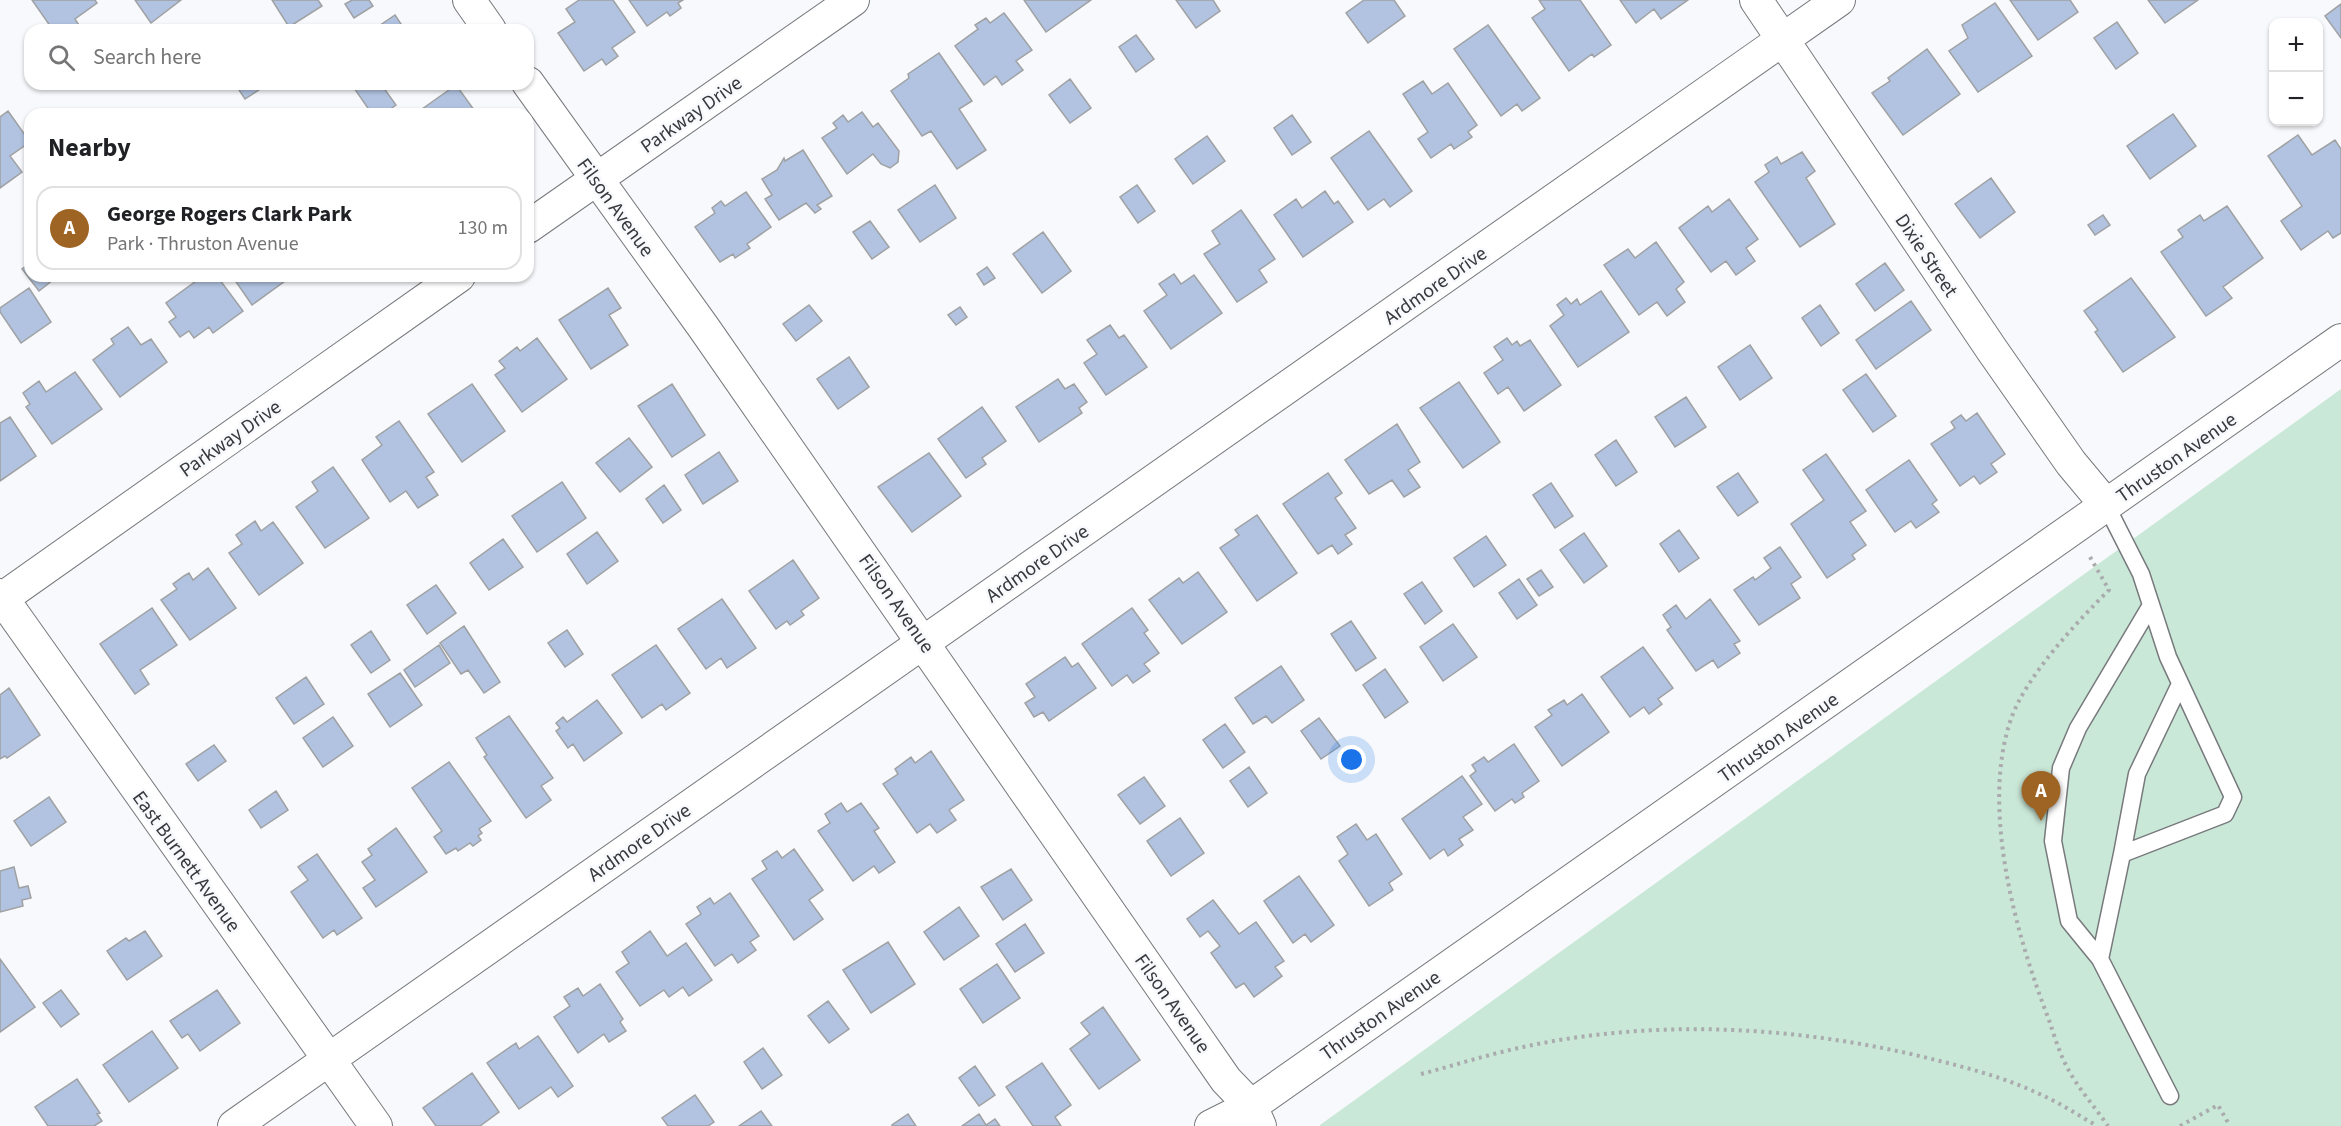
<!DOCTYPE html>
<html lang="en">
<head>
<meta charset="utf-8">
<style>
  body { margin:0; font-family:"Source Sans 3",sans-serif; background:#f6f6f6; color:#202124 }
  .controls { position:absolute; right:18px; top:18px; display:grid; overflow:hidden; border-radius:12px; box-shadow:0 2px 4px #0004 }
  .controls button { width:54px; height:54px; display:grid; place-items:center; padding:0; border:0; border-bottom:2px solid #e0e0e0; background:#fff; color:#202124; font:30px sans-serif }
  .you { position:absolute; left:1352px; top:760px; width:21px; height:21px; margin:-15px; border:4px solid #fff; border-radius:50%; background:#1a73e8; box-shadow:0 0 0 9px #1a73e833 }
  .badge { display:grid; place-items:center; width:39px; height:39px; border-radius:50%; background:#9e6424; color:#fff; font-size:20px; font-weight:700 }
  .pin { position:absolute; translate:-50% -50px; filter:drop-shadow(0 2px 3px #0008) }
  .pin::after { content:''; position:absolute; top:32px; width:21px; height:18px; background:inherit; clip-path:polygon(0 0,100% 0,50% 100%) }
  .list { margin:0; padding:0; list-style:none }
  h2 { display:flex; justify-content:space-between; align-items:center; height:78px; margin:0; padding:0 24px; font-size:26px }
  h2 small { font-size:20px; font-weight:400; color:#757577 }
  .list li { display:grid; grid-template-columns:39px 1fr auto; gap:18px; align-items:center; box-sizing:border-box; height:84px; margin:0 12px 12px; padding:0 12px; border:2px solid #e0e0e0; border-radius:18px }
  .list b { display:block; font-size:22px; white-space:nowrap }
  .list p { margin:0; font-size:20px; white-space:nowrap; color:#757577 }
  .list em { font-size:20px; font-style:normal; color:#757577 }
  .icon { flex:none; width:33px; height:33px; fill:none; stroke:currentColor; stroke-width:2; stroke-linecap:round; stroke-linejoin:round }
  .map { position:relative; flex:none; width:2341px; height:1126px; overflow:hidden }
  .search { position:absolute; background:#fff; box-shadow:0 2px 4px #0004; left:24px; top:24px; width:510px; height:66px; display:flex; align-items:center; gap:15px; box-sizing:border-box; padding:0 21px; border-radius:18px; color:#757577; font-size:22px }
  .panel { position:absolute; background:#fff; box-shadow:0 2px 4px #0004; left:24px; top:108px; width:510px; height:174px; border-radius:18px }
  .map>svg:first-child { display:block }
  .green { fill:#cae8d8 }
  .building { fill:#b1c3e0; stroke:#9fa1a3; stroke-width:1.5 }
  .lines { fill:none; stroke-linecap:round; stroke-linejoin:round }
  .service-casing { stroke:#77797c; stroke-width:19 }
  .minor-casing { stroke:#77797c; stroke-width:34 }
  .path { stroke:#aaabad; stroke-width:4; stroke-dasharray:3 4.5; stroke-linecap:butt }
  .service { stroke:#fff; stroke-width:16 }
  .minor { stroke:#fff; stroke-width:32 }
  .labels { text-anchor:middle; stroke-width:5; stroke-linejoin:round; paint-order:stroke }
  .street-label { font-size:20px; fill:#38393a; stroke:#f8f9fc }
</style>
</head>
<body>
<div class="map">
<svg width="2341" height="1126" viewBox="0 0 2341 1126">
  <rect width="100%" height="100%" fill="#f8f9fc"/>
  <path class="green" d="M2341,389V1126H1320V1125Z"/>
  <path class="building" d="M32,0H95L97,3L75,19L82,30H53Z
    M135,0H181L151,23Z
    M272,0H318L322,6L289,27Z
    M352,0H369L373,6L354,18L345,4Z
    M579,0H613L635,32L612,48L618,56L606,65L602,59L584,71L558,33L575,22L566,9Z
    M629,0H683L678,3L681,8L670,16L667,12L647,26Z
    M1024,0H1091L1046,32Z
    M1176,0H1213L1220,11L1196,28Z
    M1364,0H1394L1405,16L1368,43L1346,13Z
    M1539,0H1580L1611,45L1594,57L1592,54L1569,71L1532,18L1545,9Z
    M1620,0H1688L1661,19L1654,9L1636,23Z
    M2010,0H2070L2078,12L2038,40Z
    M2148,0H2198L2165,23Z
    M1995,3L2032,56L1978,92L1949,51L1968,38L1962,25Z
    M2341,4V38L2325,16Z
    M1004,13L1032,50L1016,61L1023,70L1002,85L996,76L984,85L955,46L978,29L975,25L986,18L990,23Z
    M395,15L405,30H373Z
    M2117,22L2138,53L2116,69L2094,38Z
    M1488,25L1540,98L1522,111L1517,104L1501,116L1454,49Z
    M1136,35L1154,59L1136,72L1119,47Z
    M1927,49L1960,94L1903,135L1872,93L1890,81L1888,78Z
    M939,53L972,101L959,109L986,150L957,169L931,131L922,136L891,91L909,78L908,74Z
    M1070,79L1091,108L1070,123L1049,95Z
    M1423,81L1432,94L1448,83L1477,125L1468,132L1472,137L1454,149L1451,144L1431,158L1418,139L1428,132L1403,94Z
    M235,84H268L245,99Z
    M360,84H381L396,105L383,114H372L354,88Z
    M456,85L477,114H415Z
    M8,111L30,142L10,156L22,172L0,188V117Z
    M862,112L873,127L878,123L899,151L898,162L890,168L881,164L873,154L847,174L822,138L837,128L833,123L843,115L848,122Z
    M2173,114L2196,146L2150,179L2127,146Z
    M1292,115L1311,142L1292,155L1274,128Z
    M1369,131L1412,191L1390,207L1384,199L1368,210L1331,158Z
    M2298,135L2312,155L2335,140L2341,149V233L2333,238L2328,231L2301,250L2281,221L2302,206L2268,156Z
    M1207,136L1225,161L1193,184L1175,159Z
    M803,150L832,196L817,205L821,209L815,213L806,203L779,220L765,199L772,195L762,179L777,170L784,158L785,161Z
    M1802,152L1815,171L1806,178L1835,224L1800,247L1755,182L1769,172L1765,165L1777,157L1781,164Z
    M1991,178L2015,212L1980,238L1955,204Z
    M935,185L956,218L920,242L898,210Z
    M1137,185L1155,211L1138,223L1120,197Z
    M1325,191L1334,204L1338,201L1353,222L1303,257L1274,215L1296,199L1302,208Z
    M746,192L771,227L747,244L750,248L735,258L733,254L720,262L695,227L715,213L712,208L721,201L725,206Z
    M1729,199L1758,239L1746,248L1755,261L1736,275L1726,261L1711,272L1679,228L1708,206L1712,212Z
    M2227,206L2263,258L2223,287L2232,298L2206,316L2161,252L2183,237L2178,230L2200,215L2204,221Z
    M1241,210L1275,259L1259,270L1267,282L1237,302L1204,254L1220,244L1212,231Z
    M2103,215L2110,225L2095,235L2088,225Z
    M870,221L889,247L872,259L853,232Z
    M1043,232L1071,271L1042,293L1013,254Z
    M1656,242L1684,282L1676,289L1685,302L1667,316L1657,302L1639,315L1604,265L1628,249L1635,258Z
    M30,263V276H58L39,291L22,269Z
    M1885,263L1904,290L1875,311L1856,284Z
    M987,267L995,278L984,285L977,274Z
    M1174,274L1181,284L1194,275L1222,313L1171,349L1144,311L1167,295L1159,284Z
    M203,276H217L243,311L213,333L209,327L194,338L189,331L180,337L169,322L176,317L166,303Z
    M232,276H292L252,305Z
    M2131,278L2175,337L2123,372L2095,332L2098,330L2084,311Z
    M29,288L51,322L21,343L0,312V308Z
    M608,288L621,308L609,315L628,345L591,369L559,320Z
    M1601,291L1629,332L1578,367L1550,326L1564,315L1557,305L1566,298L1571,304L1577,299L1580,305Z
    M1911,301L1931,330L1876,369L1856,340Z
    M809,305L822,321L796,341L783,324Z
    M1820,305L1839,333L1821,346L1802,318Z
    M960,307L967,317L956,325L948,315Z
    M1110,325L1119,338L1124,335L1147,367L1106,395L1084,363L1097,354L1087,340Z
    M128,327L141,345L151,339L167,362L120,397L93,360L114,344L111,339Z
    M537,338L567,379L522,412L495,375L505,368L499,361L517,347L520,351Z
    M1507,338L1512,345L1517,341L1520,346L1530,340L1561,385L1524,411L1508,387L1498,394L1484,373L1503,360L1494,347Z
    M1750,345L1772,378L1740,400L1718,367Z
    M849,357L869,387L838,409L817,379Z
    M75,372L102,409L52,444L26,407L30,404L23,393L39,381L46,392Z
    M1866,374L1896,416L1873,432L1843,390Z
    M1058,379L1065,389L1074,384L1087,402L1079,408L1082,413L1039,442L1016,407Z
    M1459,382L1500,442L1463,468L1420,408Z
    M472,384L505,431L462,462L428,414Z
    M672,384L705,435L672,457L638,406Z
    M1686,397L1706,427L1675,447L1655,417Z
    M982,407L1006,441L982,458L986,464L966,478L938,439Z
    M1977,413L2005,454L1991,464L1997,472L1980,484L1974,476L1960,486L1931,444L1955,428L1951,422L1961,415L1966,421Z
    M10,417L36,456L0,481V423Z
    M399,421L434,472L426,477L438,495L418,508L406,491L390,502L362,460L382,445L376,437Z
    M1397,424L1420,462L1408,470L1420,487L1404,497L1392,480L1369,494L1345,460Z
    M629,438L652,467L620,492L596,463Z
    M1616,440L1637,472L1616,486L1595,455Z
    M719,452L738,481L703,504L685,475Z
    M929,453L961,496L912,532L878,487Z
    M1826,454L1866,511L1850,522L1866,545L1852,555L1855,559L1827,578L1791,524L1824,500L1803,470Z
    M1909,460L1937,500L1932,504L1939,512L1916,528L1911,521L1895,532L1866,490Z
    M333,467L369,518L325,548L296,507L318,491L312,482Z
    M1328,473L1342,493L1335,498L1356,528L1345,535L1352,544L1338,554L1332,545L1318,554L1283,504Z
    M1738,473L1758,502L1738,516L1717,487Z
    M562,482L586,518L537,552L512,516Z
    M1551,483L1573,516L1555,528L1533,495Z
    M664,485L681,510L663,523L646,499Z
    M1257,515L1297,573L1257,601L1220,548L1239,535L1235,530Z
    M255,521L261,531L273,522L303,563L259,595L229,553L242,544L236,535Z
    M1679,530L1699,558L1679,572L1660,544Z
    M597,532L618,561L587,584L567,554Z
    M1584,533L1607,566L1584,583L1560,550Z
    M1486,536L1506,565L1474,587L1454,558Z
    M503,539L523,567L489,590L470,563Z
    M1780,547L1801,577L1791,584L1800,598L1759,625L1734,590L1753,577L1755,580L1771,568L1764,558Z
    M793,560L819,598L801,611L804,615L790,625L787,621L776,629L749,591Z
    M208,568L236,608L190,640L161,600L177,589L173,584L184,576L189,573L193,580Z
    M1541,570L1553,587L1539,596L1527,579Z
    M1198,572L1227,612L1182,644L1149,600L1179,578L1183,583Z
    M1519,579L1537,605L1517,619L1499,593Z
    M1422,582L1442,611L1425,624L1404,594Z
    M436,585L456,613L427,634L407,605Z
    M722,599L756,648L727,668L721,658L706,669L678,629Z
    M1710,599L1740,641L1734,644L1740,653L1718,668L1713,660L1696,671L1667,630L1671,627L1663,615L1676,605L1686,619Z
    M152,608L177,645L140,670L149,684L135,694L100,644Z
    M1132,608L1148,630L1144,633L1159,653L1144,664L1150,671L1133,683L1127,675L1112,686L1082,644Z
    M1351,621L1376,658L1356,671L1331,634Z
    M1453,624L1477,657L1443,681L1420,647Z
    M464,626L500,682L484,693L468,670L461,674L440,643Z
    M567,630L583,654L565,667L548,643Z
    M371,631L390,660L371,673L351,645Z
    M439,645L450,663L415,687L404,670Z
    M656,645L690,693L666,710L662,704L642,718L612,675Z
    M1643,647L1673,688L1658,699L1662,704L1649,714L1644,707L1630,717L1601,677Z
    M1065,657L1072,667L1078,663L1096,688L1049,721L1043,712L1034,717L1025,703L1035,697L1026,684Z
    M1281,666L1304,700L1272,723L1266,716L1253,724L1235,698Z
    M1385,669L1408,702L1385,718L1363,685Z
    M400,673L422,705L390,727L368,694Z
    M306,677L324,704L294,724L276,698Z
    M9,688L40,735L7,758L5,756L0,759V695Z
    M1582,694L1609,732L1562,766L1535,727L1552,715L1548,710L1564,700L1567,705Z
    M597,700L622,733L584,761L573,744L568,748L556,731L560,728L556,723L563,717L567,722Z
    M509,716L553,778L541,786L551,800L526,818L484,757L487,755L476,738Z
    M333,717L353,746L323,767L303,738Z
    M1319,718L1340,746L1321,759L1301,731Z
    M1225,724L1245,752L1223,768L1203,740Z
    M1514,744L1539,781L1522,793L1524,797L1515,803L1512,799L1495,811L1470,776L1476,771L1472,765L1484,757L1488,762Z
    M214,745L226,761L198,781L186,764Z
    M931,751L964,800L949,810L956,820L937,833L930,824L917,833L883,784L898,774L895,769L911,757L915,763Z
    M449,762L491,821L479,829L482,833L478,836L481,840L473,846L470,843L458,851L456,848L446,854L434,837L442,831L412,788Z
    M1249,767L1267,793L1248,807L1230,781Z
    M1462,776L1482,804L1463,817L1473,830L1459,839L1463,845L1448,856L1444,849L1430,859L1402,819Z
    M1144,777L1165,806L1140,824L1118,795Z
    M276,791L288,810L261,828L249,810Z
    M49,797L66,822L31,846L14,821Z
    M841,803L847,812L861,803L879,828L874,831L895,862L879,873L874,866L853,881L818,831L830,823L825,814Z
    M1180,818L1204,853L1171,876L1147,841Z
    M1356,824L1367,840L1376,834L1402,874L1389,883L1393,890L1369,906L1339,861L1348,854L1337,837Z
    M396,828L427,872L376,907L363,888L375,880L362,862L372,855L368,849Z
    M794,849L823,890L809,900L823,919L794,940L752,879L767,869L762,861L777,851L782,858Z
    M317,854L362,918L337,935L334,930L323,938L291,892L308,880L298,867Z
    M14,867L19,888L28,886L31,898L22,900L23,906L0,912V871Z
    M1011,869L1032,900L1003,920L981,887Z
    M1299,876L1334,925L1311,942L1305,934L1293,943L1264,901Z
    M730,893L759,936L750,942L756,950L738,963L732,954L715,966L686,924L701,914L697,907L710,898L714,904Z
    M1213,900L1239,934L1256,922L1284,961L1275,967L1282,976L1254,997L1244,983L1236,988L1211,953L1220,946L1208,931L1200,937L1187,919Z
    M959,907L979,936L944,960L924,932Z
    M1025,924L1044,953L1015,972L996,944Z
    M145,931L162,956L127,980L107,951L126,938L129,941Z
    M650,931L667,956L686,943L712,980L689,996L683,987L669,997L664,990L640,1006L616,972L629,963L622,952Z
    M888,942L915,984L871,1013L843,970Z
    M0,959L35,1007L0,1032Z
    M997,964L1020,998L983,1023L960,989Z
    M600,984L623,1019L620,1022L626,1031L609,1042L604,1034L578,1053L554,1017L570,1006L564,997L578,988L583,996Z
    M61,990L79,1014L61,1027L43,1003Z
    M217,990L240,1023L200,1051L188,1034L182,1038L170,1021Z
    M828,1001L849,1029L829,1043L808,1016Z
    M1103,1007L1140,1060L1099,1089L1070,1049L1090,1034L1081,1023Z
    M152,1031L178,1068L129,1102L103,1065Z
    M538,1036L573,1086L558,1097L551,1087L519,1109L487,1063L516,1043L519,1049Z
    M763,1048L782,1075L762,1089L744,1062Z
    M1042,1063L1071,1105L1055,1117L1061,1126H1033L1006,1087Z
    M975,1066L995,1095L979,1106L959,1078Z
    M472,1073L499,1112L480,1126H436L423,1108Z
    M77,1079L100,1113L97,1114L102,1121L94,1126H48L35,1107Z
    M695,1095L714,1122L708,1126H668L662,1118Z
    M761,1111L772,1126H739Z
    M908,1114L916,1126H892V1125Z
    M979,1114L986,1125L995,1119L1000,1126H962Z"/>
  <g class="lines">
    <g class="service-casing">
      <path id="service" d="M2106,505L2141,574L2168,657L2233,797L2225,814L2122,854L2137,774L2180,684
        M2122,854L2100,959L2170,1096
        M2100,959L2069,921L2053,841L2061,768L2078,728L2151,605"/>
    </g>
    <g class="minor-casing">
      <path id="minor" d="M469,0L490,30
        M1756,0L1992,350L2071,463L2106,505
        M528,83L704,328L1226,1080L1251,1106L1260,1126
        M528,227L853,0
        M0,595L376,1126
        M0,600L459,276
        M234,1126L1839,0
        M1211,1126L1251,1106L2341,340"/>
    </g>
    <path class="path" d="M2090,557L2109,590C2077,622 2026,676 2011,719C1980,808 2016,935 2049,1020C2054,1035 2059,1052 2067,1067C2077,1087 2095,1107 2108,1126
      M1421,1074C1452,1066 1483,1056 1514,1049C1645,1019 1781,1025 1911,1054C1957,1065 2003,1076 2046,1097C2063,1105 2080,1116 2097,1126
      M2180,1126L2218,1105L2230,1126"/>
    <use href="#service" class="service"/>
    <use href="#minor" class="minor"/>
  </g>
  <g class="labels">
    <g class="street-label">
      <text transform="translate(691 114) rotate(-35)" y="7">Parkway Drive</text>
      <text transform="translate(616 207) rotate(54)" y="7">Filson Avenue</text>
      <text transform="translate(1927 255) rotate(56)" y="7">Dixie Street</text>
      <text transform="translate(1435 285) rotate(-35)" y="7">Ardmore Drive</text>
      <text transform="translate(230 438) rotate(-35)" y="7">Parkway Drive</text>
      <text transform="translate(2176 457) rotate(-35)" y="7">Thruston Avenue</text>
      <text transform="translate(1037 563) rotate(-35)" y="7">Ardmore Drive</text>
      <text transform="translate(897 603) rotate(55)" y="7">Filson Avenue</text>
      <text transform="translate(1778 737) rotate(-35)" y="7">Thruston Avenue</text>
      <text transform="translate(639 842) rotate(-35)" y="7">Ardmore Drive</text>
      <text transform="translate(187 861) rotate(54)" y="7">East Burnett Avenue</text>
      <text transform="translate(1173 1003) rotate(55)" y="7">Filson Avenue</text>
      <text transform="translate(1380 1015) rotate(-35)" y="7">Thruston Avenue</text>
    </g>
  </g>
</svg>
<div class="controls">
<button>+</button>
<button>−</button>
</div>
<div class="you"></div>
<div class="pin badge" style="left:2041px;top:821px">A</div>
<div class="search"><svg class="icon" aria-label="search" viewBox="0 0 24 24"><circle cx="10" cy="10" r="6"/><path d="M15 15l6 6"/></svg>Search here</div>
<section class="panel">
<h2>Nearby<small></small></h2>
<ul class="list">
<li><span class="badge">A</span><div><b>George Rogers Clark Park</b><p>Park · Thruston Avenue</p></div><em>130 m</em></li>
</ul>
</section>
</div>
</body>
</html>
